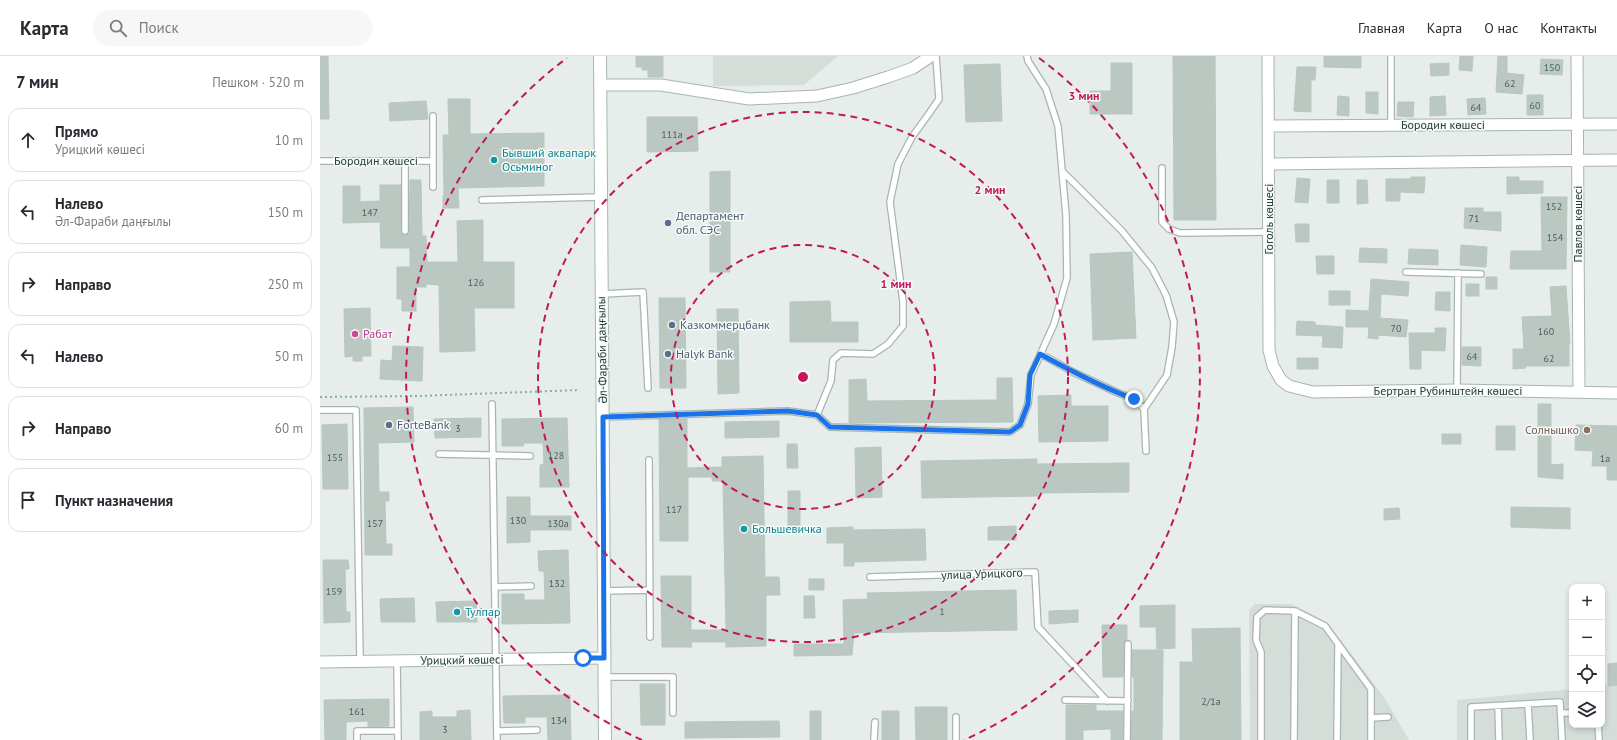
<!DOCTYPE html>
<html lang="ru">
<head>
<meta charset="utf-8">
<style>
  body { margin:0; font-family:"PT Sans",sans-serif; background:#f7f7f7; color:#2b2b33 }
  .controls { position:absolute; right:12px; bottom:12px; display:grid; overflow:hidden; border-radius:8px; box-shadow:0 2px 6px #0003 }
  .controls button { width:36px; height:36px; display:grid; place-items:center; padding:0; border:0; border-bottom:1px solid #e1e1e2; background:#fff; color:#2b2b33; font:20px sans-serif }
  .stop { position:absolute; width:12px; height:12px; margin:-9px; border:3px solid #1a73e8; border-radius:50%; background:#fff }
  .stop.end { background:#1a73e8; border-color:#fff; box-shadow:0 1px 4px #0008 }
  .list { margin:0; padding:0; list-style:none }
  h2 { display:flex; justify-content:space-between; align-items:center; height:52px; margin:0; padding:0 16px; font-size:17px }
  h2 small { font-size:13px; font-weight:400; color:#7c7c81 }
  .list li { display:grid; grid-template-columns:26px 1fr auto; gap:12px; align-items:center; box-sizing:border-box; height:64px; margin:0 8px 8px; padding:0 8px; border:1px solid #e1e1e2; border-radius:12px }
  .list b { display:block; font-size:15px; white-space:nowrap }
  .list p { margin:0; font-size:13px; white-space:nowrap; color:#7c7c81 }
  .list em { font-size:13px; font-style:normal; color:#7c7c81 }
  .icon { flex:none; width:22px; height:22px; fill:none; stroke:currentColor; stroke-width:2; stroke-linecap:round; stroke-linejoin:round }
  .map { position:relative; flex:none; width:1297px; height:684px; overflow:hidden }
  header { display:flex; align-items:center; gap:24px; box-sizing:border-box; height:56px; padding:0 20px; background:#fff; border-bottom:1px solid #e1e1e2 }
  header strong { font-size:19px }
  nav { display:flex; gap:22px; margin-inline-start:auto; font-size:14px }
  .search { width:280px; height:36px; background:#f7f7f7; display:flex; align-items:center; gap:10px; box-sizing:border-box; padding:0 14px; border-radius:22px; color:#7c7c81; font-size:15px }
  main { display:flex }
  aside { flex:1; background:#fff }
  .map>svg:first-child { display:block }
  .built { fill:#d4ddd8 }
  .building { fill:#bbc8c2; stroke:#b8c6c0 }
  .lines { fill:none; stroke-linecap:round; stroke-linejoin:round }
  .lane-casing { stroke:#a9b5b0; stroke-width:8 }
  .street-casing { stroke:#a9b5b0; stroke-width:13 }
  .secondary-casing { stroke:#a5b8b1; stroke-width:14 }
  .path { stroke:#89aea1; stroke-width:2; stroke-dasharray:2 3; stroke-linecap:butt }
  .lane { stroke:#fff; stroke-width:5.5 }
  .street { stroke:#fff; stroke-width:11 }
  .secondary { stroke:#fff; stroke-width:12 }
  .route { stroke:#1a73e8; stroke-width:5 }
  .ring { fill:none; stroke:#c2185b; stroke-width:2; stroke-dasharray:7 5 }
  .culture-dot { fill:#0f9aa8; stroke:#f6faf8; stroke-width:1.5 }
  .service-dot { fill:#5c6f8a; stroke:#f6faf8; stroke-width:1.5 }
  .hotel-dot { fill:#d1479c; stroke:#f6faf8; stroke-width:1.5 }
  .education-dot { fill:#8d6e63; stroke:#f6faf8; stroke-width:1.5 }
  .labels { text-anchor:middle; stroke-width:3; stroke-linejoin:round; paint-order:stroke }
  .number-label { font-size:10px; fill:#4b6059 }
  .street-label { font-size:12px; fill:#263e36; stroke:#f6faf8 }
  .culture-label { font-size:12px; fill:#0d838f; stroke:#f6faf8; text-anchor:start }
  .service-label { font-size:12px; fill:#4e5e75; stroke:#f6faf8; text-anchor:start }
  .hotel-label { font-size:12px; fill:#b23c85; stroke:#f6faf8; text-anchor:start }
  .education-label { font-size:12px; fill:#785e54; stroke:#f6faf8; text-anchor:end }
  .centre { fill:#c2185b; stroke:#f6faf8; stroke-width:2 }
  .ring-label { font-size:12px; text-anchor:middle; font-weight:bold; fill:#c2185b; stroke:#f6faf8; stroke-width:3; stroke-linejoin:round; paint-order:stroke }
</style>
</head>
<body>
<header>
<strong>Карта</strong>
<div class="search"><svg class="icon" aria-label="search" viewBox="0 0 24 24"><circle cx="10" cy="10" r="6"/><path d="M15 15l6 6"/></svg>Поиск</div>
<nav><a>Главная</a><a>Карта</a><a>О нас</a><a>Контакты</a></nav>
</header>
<main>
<aside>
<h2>7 мин<small>Пешком · 520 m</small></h2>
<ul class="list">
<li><svg class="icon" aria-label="ahead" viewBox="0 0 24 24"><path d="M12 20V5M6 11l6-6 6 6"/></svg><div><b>Прямо</b><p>Урицкий көшесі</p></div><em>10 m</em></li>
<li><svg class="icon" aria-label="left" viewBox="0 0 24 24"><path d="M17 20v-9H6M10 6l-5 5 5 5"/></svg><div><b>Налево</b><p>Әл-Фараби даңғылы</p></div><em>150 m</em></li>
<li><svg class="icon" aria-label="right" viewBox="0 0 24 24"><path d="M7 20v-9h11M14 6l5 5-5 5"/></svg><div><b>Направо</b></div><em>250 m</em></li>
<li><svg class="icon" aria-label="left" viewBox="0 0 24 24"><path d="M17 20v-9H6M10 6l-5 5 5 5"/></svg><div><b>Налево</b></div><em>50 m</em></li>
<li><svg class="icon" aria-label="right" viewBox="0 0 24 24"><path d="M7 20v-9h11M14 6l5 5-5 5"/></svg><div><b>Направо</b></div><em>60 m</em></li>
<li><svg class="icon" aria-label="arrive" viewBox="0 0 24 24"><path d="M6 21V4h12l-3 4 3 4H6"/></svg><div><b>Пункт назначения</b></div></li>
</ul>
</aside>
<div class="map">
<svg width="1297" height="684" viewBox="0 0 1297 684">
  <rect width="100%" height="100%" fill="#e6edea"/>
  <path class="built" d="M393,0H518L484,29L393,30Z
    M935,548H972L1007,566L1064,641L1089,684H930L929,554Z
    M1297,629V684H1137V644L1252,633V669H1282V630Z"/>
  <path class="building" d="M0,0H8L9,63H0Z
    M316,0H343V21H328V14H322V11H316Z
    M853,0H895L896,164H854Z
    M1004,0H1041V12L1004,11Z
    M1140,0H1153L1152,15L1139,14Z
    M1178,0H1187V17L1204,19L1202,38L1176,36Z
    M1221,3L1243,4L1242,19L1220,18Z
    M791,7H812V58H770V35H791Z
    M1129,7V19L1111,20L1110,8Z
    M680,8L682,65L646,66L644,9Z
    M977,11H996L995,24H991V56L974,55Z
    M1046,36H1058V58L1046,57Z
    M1207,39H1223V59H1207Z
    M1018,40L1029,41V60L1017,59Z
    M1125,40L1126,59L1110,60V41Z
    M1165,42L1166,58L1148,59L1147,43Z
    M128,43H150V78L224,77V130L138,132L139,152H123V140H124L123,79H129Z
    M106,45L108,63L70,65L69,47Z
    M1078,46H1094L1093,61L1077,60Z
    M327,61H377L378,95L327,96Z
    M410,115V216H390V116Z
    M1091,121H1105L1104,137L1080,136V145H1066V123H1091Z
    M1187,121H1199V125H1223V137L1187,138Z
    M977,122L990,123L988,147L975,146Z
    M90,124H101L102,180H106L107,206H138L137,165L163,164V206H194V252H154L155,295L120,296L119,229L106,228V231H96V255H82V243H77V211H90V192H61L60,166L23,167V130H40V146L60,145V129H81V175L83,179L87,178L89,175Z
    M1007,124H1019V147H1007Z
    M1037,124H1047L1048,147L1037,148Z
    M1221,141H1247L1246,213H1190L1191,195H1222Z
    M1145,152H1163V156H1181V175L1144,172Z
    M975,168H989V186H976Z
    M1141,189L1167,191L1166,211L1140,209Z
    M1040,192L1067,193V207L1039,206Z
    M1089,193L1118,194V209L1088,208Z
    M812,196L816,282L773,284L770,198Z
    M996,200H1014V218H997Z
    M1166,221H1177V233H1166Z
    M1051,223L1089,226L1088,240L1061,238L1060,262L1088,264L1086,281L1058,279V283L1048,282L1049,271H1026V254L1049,255Z
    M1146,228H1159V240H1146Z
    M1246,230L1250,288H1249V310H1205L1206,312L1193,313V293H1204L1202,261L1232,260L1230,231Z
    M1009,235H1030V249H1009Z
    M1116,236H1130V255L1115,254Z
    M339,242H365L366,332H340Z
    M510,245L511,266H538V286H470V246Z
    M50,252L51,300H42V305H33V300L25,301L24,253Z
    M397,253H418L419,337L398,338Z
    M977,265L995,266V269L1023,271L1022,292L1002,291L1003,280L976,279Z
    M1115,272H1126L1125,295L1101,294V313H1090L1089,277H1115Z
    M73,290L103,291L102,325L60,323L61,304L72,305Z
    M1142,291H1161V310L1142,309Z
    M977,302H998V313H977Z
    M677,322H692L693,366L529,367V324L546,323L547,345L677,344Z
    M751,339V350H788V385L719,386L718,340Z
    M1218,348H1231V409L1243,408V423L1218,421Z
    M93,351L94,386L58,387L59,436H69V445H65L66,488H72V499H45L44,352Z
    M161,362V381L115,382L114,363Z
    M247,362L249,431H220V409L224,408L223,387H203L204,390H182V363Z
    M339,363H367V412L402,411V401L443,400L445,521H459L460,539H446V590L406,591V586H371L372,591H342L341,520H371V574H406L403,425H392V421H368V485H340Z
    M459,365V381L405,382V366Z
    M27,368L28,433H3L2,369Z
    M1256,369L1297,370V424H1287V410H1272L1273,395L1255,394Z
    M1176,370H1195V394H1176Z
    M1122,378H1141V388H1122Z
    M467,388H477L478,412H467Z
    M561,391L562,441L536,442L535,392Z
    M717,403V408L809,407V436L718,437V440L602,442L601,405Z
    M468,435H480V473H468Z
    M187,441H210V460H251V474H210V486L187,487Z
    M1191,451L1250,452V473L1191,471Z
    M1079,452L1080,463L1064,464V453Z
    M696,470V484H668V471Z
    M533,471V474L605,473L606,504L534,506V510H524V487H507V472Z
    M248,494L250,567L182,568V538H204V544H225L224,515H219L218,495Z
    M3,504H28L29,513H25L26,556H30V566L4,567Z
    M489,523H504V534H489Z
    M696,534L697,574L534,577L532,599L474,600V588H524L523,544L548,543L547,537Z
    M484,540H494L495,562H484Z
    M94,542L95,566H61L60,543Z
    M156,545L157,566H117L116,546Z
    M855,549V592L837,593L836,571H820V550Z
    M758,554V566L729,568V555Z
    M782,569H807V584L804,588L803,621H783Z
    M920,572L921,684H860V606H873L872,573Z
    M812,594H843L842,684H811L812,655H814V621H812Z
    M1297,607V629L1288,630V608Z
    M320,628H345V669H321Z
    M250,639L251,684H228L227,661H205V667H184L183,640Z
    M69,643V670L48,671V665L26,666V684H5L4,644Z
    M746,649H776V655H803V684H791V673L763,674V684H746Z
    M595,651H627V684H596Z
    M150,654L151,684H100V656L112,655V661H137V655Z
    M490,655H501V684H490Z
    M562,655H579V684H562Z
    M459,665L460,681L365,682V666Z"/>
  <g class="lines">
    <g class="lane-casing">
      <path id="lane" d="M1071,0V69
        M0,105H112
        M85,105V175
        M842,112V166L849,173L860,177L949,176
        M743,116L802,175L832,212L846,239L854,266L852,291L847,319L824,353
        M113,131V60
        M162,144L281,141
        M1086,216L1161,218
        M282,238L323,236L328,332
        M721,298L753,316L796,336L814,343L824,353L826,395
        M1137,334L1138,217
        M172,348L177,684
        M0,354H36L40,605
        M497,359L511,325L513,304L521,297L553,298L568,288L583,270V246L570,146L578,108L592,81L608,59L619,43L616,0
        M283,361L468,355L497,359L510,371L690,376L700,369L708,348L711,319L734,268L747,222L746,159L738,70L726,33L708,5L707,0
        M119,398L210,400
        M329,404L330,581
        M550,521L715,516L718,571L787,645
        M175,531L211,530
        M285,535L329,534
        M77,605L78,684
        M285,621H353V657
        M745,644L808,645
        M1208,648L1210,684
        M1178,650L1179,684
        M1241,657H1252
        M636,661V684
        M1051,662L1068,661
        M1278,669L1279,684
        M177,675L217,674
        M37,684V675H78
        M554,684L555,666
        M807,684L808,588
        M941,684V596L936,584L937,561L945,554L975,555L1005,570L1051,633V684
        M974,684L975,555
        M1017,684L1018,588
        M1151,684V651L1240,646L1242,684"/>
    </g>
    <g class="street-casing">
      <path id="street" d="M948,0L949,294L953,310L961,324L969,330L993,336L1137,334L1297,337
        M1257,0L1259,336
        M281,29H341L429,43L497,40L533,32L568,21L593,12L611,0
        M948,70L1297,68
        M949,108L1297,104
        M0,606L284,602"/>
    </g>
    <g class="secondary-casing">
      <path id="secondary" d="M280,0L285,684"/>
    </g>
    <path class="path" d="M0,341L97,340L260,334"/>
    <use href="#lane" class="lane"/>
    <use href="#street" class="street"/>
    <use href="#secondary" class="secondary"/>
  </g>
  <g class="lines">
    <path class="route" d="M263,602H284L283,361L468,355L497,359L510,371L690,376L700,369L708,348L710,319L720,298C751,315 781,331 814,343"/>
  </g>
  <g class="ring">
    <circle cx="483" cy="321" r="132"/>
    <circle cx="483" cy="321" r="265"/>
    <path d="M322 684A397 397 0 0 1 247 2M719 2A397 397 0 0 1 644 684"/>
  </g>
  <g class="culture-dot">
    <circle cx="174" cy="104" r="4"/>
    <circle cx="424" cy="473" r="4"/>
    <circle cx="137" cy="556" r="4"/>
  </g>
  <g class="service-dot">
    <circle cx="348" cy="167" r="4"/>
    <circle cx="352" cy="269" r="4"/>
    <circle cx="348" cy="298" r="4"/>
    <circle cx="69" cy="369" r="4"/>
  </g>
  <circle class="hotel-dot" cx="35" cy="278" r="4"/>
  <circle class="education-dot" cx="1267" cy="374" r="4"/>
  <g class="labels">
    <g class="number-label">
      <text x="1232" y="15">150</text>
      <text x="1190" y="31">62</text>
      <text x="1215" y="53">60</text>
      <text x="1156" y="55">64</text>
      <text x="352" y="82">111а</text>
      <text x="1234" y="154">152</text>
      <text x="50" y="160">147</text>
      <text x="1154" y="166">71</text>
      <text x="1235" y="185">154</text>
      <text x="156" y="230">126</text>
      <text x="1076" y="276">70</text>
      <text x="1226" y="279">160</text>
      <text x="1152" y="304">64</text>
      <text x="1229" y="306">62</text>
      <text x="138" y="376">3</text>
      <text x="236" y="403">128</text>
      <text x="15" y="405">155</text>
      <text x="1285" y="406">1а</text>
      <text x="354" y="457">117</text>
      <text x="198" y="468">130</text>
      <text x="55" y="471">157</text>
      <text x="238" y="471">130а</text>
      <text x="237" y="531">132</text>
      <text x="14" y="539">159</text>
      <text x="622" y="559">1</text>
      <text x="891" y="649">2/1а</text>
      <text x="37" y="659">161</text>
      <text x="239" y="668">134</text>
      <text x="125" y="677">3</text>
    </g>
    <g class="street-label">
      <text x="1123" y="73">Бородин көшесі</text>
      <text x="56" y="109">Бородин көшесі</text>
      <text transform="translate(949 163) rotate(-90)" y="4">Гоголь көшесі</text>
      <text transform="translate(1258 168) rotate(-90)" y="4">Павлов көшесі</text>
      <text transform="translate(282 294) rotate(-91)" y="4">Әл-Фараби даңғылы</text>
      <text x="1128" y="339">Бертран Рубинштейн көшесі</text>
      <text transform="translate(662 518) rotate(-2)" y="4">улица Урицкого</text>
      <text transform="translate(142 604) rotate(-1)" y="4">Урицкий көшесі</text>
    </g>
    <g class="culture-label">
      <text x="182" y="101">Бывший аквапарк<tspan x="182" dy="14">Осьминог</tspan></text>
      <text x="432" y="477">Большевичка</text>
      <text x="145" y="560">Тулпар</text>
    </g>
    <g class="service-label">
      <text x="356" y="164">Департамент<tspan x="356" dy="14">обл. СЭС</tspan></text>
      <text x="360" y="273">Казкоммерцбанк</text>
      <text x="356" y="302">Halyk Bank</text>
      <text x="77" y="373">ForteBank</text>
    </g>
    <g class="hotel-label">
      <text x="43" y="282">Рабат</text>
    </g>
    <g class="education-label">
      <text x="1259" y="378">Солнышко</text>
    </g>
  </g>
  <circle cx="483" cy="321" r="6" class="centre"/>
  <g class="ring-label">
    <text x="764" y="44">3 мин</text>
    <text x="670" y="138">2 мин</text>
    <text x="576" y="232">1 мин</text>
  </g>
</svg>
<div class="controls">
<button>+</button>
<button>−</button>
<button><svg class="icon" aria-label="locate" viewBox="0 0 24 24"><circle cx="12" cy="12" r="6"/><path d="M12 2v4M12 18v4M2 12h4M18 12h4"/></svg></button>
<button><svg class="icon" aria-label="layers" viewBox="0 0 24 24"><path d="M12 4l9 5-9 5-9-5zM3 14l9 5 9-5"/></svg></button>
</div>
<div class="stop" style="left:263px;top:602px"></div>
<div class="stop end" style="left:814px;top:343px"></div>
</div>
</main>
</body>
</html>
